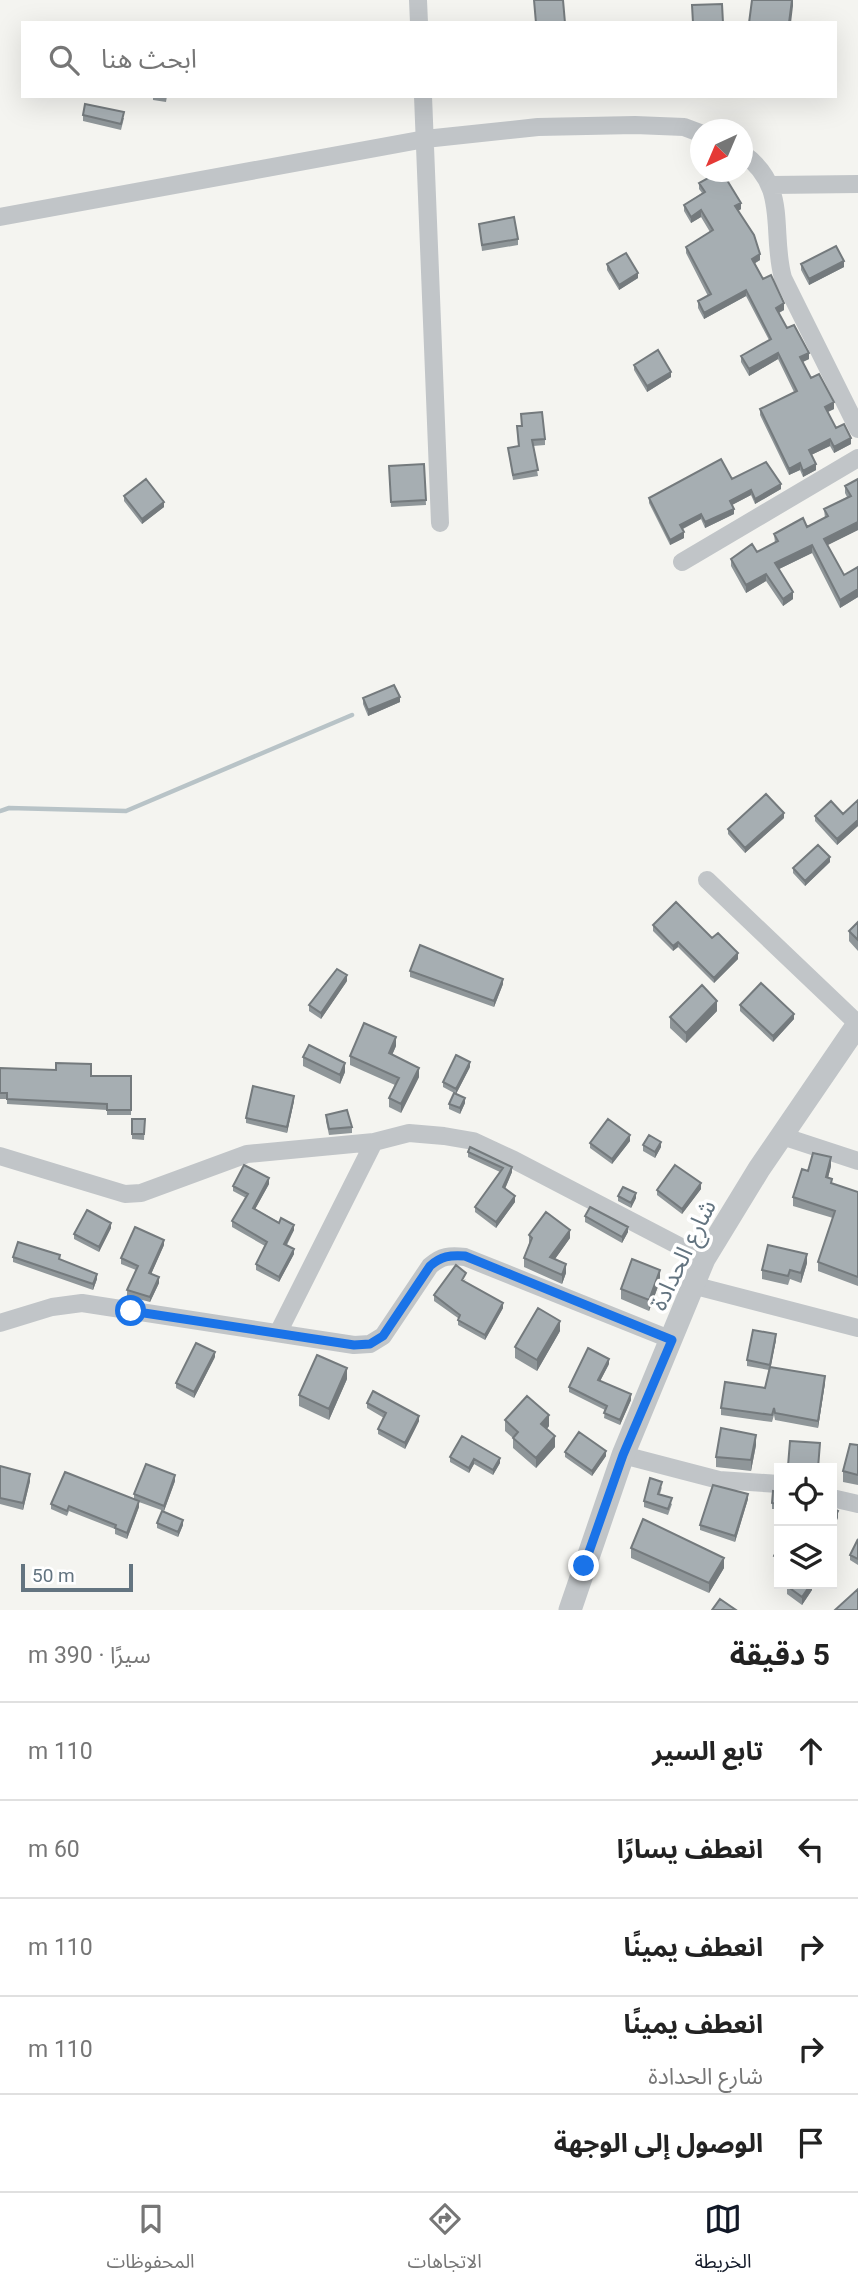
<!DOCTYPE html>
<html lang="ar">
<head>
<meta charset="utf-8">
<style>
  body { margin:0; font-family:Roboto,"Noto Sans Arabic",sans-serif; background:#f2f2f2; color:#222; direction:rtl }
  .controls { position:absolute; right:21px; bottom:21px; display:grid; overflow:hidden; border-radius:0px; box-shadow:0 7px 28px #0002 }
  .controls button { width:63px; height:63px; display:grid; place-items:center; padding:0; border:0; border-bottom:2px solid #e0e0e0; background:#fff; color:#222; font:35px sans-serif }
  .compass { position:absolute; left:690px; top:119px; width:63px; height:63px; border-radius:50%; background:#fff; box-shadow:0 7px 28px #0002; rotate:224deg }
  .scale { position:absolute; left:21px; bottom:18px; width:112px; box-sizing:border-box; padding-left:7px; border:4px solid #637480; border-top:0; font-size:19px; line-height:24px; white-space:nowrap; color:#637480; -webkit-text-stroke:5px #fff; paint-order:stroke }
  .stop { position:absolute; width:21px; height:21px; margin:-16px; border:5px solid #1a73e8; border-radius:50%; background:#fff }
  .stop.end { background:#1a73e8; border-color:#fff; box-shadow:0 2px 7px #0008 }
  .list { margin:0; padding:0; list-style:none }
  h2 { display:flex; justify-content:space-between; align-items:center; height:91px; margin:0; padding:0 28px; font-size:30px }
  h2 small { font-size:23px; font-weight:400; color:#767676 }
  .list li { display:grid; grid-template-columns:46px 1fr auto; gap:21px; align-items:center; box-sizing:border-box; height:98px; padding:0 28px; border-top:2px solid #e0e0e0 }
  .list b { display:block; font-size:26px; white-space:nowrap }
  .list p { margin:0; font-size:23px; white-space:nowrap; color:#767676 }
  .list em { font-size:23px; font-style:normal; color:#767676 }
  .icon { flex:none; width:38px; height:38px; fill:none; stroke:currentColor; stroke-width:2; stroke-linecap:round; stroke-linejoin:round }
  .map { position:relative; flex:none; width:858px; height:1610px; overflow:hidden; direction:ltr }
  .search { position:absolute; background:#fff; box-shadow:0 7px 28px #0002; left:21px; right:21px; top:21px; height:77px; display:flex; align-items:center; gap:18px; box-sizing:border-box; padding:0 24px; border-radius:0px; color:#767676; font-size:26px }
  .sheet { height:581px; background:#fff }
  nav { display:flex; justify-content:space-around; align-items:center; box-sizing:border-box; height:98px; border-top:2px solid #e0e0e0; background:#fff; font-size:19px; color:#767676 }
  nav a { display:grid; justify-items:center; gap:4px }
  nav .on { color:#111827 }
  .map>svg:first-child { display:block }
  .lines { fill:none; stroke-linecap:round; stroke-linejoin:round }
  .stream { stroke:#b8c3c7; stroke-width:4.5 }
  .minor { stroke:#c1c5c8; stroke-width:18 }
  .tertiary { stroke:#c1c5c8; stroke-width:23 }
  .wall { fill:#8f9699 }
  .shaded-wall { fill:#747a7d }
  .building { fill:#a6aeb2; stroke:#747a7d; stroke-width:2 }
  .route { stroke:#1a73e8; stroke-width:9 }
  .labels { text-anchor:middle; stroke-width:7; stroke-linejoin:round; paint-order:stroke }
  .street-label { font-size:24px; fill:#637480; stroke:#fff }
</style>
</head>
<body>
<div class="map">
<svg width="858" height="1610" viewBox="0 0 858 1610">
  <rect width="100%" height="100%" fill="#f4f4f0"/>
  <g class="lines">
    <path class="stream" d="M0,811L9,808L126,811L352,715"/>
    <path class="minor" d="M418,0L419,23
      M423,96L440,523
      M742,153C790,186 770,231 783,278L858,429
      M772,185L858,184
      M0,217L425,139L538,127L635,125L684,127L700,133
      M682,562L858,458
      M707,880L858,1024
      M782,1136L858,1161
      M0,1156L125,1194L141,1193L247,1154L374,1142L409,1133L444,1136L473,1141L514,1160L704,1259
      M692,1285L858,1328
      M0,1323L52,1307L82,1303L354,1345L370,1344L383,1336L430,1266C441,1256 450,1255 465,1257L672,1340
      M278,1333L374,1142
      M623,1455L719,1480L779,1484
      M832,1498L858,1504"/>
    <path class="tertiary" d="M570,1610L623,1455L704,1259L759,1169L858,1024"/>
  </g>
  <path class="wall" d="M153,96H167L166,102L153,100Z
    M83,115L124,118L121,130L83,121Z
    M699,183L741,209L738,211L760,260L755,263L763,279L784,310L779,313L787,328L809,359L803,362L811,378L834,409L828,412L836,428L851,444L834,453L830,446L811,455L816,470L803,477L800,470L789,475L760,415V409L794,392L778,359L749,376L741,362V356L769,340L746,296L704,319L698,308V301L708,296L686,253V247L710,232L701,217L691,223L684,211V205L702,193L699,189Z
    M479,224L518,239V245L482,251Z
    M607,264L638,278L619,290L607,270Z
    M801,264L844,267L809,285L801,270Z
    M634,365L671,377L647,392L634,370Z
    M517,426L545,439V445L533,446L538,476L513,480L508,448L518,446Z
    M424,464L426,505L391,507L389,466Z
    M732,479L781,489L755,504L751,495L732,505L734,514L705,528L701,519L683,529L684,538L670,545L649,503V498Z
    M858,479V530L827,545L844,575L858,567V597L840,608L812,553L779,569L793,599L783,606L766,581L746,593L731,566V559L757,552L775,543L774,534L807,527L825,518L824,509L847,497L845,493V486Z
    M124,496L164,507L142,524L124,501Z
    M363,698L400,702L368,716L363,704Z
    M858,800V826L837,845L815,821V816L843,814Z
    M784,818L745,853L728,834V829Z
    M830,862L805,886L793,873V868Z
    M858,922V951L849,941V931Z
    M653,925L738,959L714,983L678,947L673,951L653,931Z
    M410,971L503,984L494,1007L410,977Z
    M347,981L321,1019L309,1011V1005Z
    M740,1005L794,1019L773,1042L740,1011Z
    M717,1011L686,1043L670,1028V1017Z
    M396,1046L392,1055L419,1077L401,1113L389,1107V1098L395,1085L350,1065V1056Z
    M303,1057L345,1072L340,1084L303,1066Z
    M470,1067L456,1094L443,1087V1082Z
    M0,1068L91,1076H131V1115H107V1110L7,1104V1099H0Z
    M294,1101L287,1133L246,1123V1118Z
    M465,1103L460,1114L449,1109V1104Z
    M326,1115L352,1127V1133L329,1135L326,1121Z
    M145,1119L144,1140L132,1139V1134Z
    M630,1141L612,1164L590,1148V1143Z
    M643,1145L661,1147L655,1158L643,1151Z
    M468,1152L512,1172L505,1189L515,1202L496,1228L475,1212V1207L500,1172L468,1157Z
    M831,1166L828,1177L832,1184L858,1192V1286L818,1271V1262L833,1218L793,1206V1197L808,1171Z
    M269,1184L255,1209L294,1230L287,1245L294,1254L279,1282L256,1270V1264L265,1246L232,1227V1221L246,1198L233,1191V1186Z
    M701,1189L682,1214L657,1195V1190Z
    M618,1196L636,1198L631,1208L618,1201Z
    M585,1216L628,1232L622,1243L585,1222Z
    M111,1228L99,1252L74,1239V1234Z
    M529,1235L570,1238L555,1259L566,1273L562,1284L524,1267V1258L529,1244Z
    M164,1245L151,1274L159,1283L150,1302L127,1296V1290L136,1270L121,1264V1258Z
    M13,1257L97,1279L93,1290L13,1262Z
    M807,1263L801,1283L790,1279L788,1285L762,1279V1270Z
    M466,1279L464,1281L503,1308L485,1340L458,1325V1318L434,1301V1295Z
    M660,1281L649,1311L621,1299V1289Z
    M560,1331L537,1371L515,1358V1347Z
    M776,1340L770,1367L825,1383L818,1428L775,1420L774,1415L772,1422L721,1415V1408L765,1388L769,1370L747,1366V1360Z
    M215,1357L194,1398L176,1388V1383Z
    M609,1364L600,1381L631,1400L620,1425L604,1418L605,1410L569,1392V1387Z
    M347,1379L329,1420L299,1406V1395Z
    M367,1403L419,1421L405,1449L378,1434V1429L384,1418L367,1408Z
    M505,1420L549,1426L547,1429L555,1447L536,1468L513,1448V1438L505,1431Z
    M462,1436L500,1463L493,1475L474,1464L469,1473L450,1462V1457Z
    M790,1441L819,1468H788Z
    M756,1445L751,1471L716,1467V1457Z
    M858,1445V1485L843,1482V1471Z
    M565,1452L606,1456L592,1476L565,1457Z
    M0,1466L30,1481L23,1510L0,1504Z
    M175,1481L164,1511L139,1502V1507L127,1539L115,1534V1529L69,1511L67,1516L51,1509V1504L134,1499V1494Z
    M662,1487L660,1494L672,1504L668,1515L644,1507V1501Z
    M779,1492V1509H772V1503Z
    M748,1499L735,1542L700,1530V1525Z
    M157,1523L183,1525L178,1537L157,1528Z
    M858,1539V1565L850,1560V1555Z
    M779,1547V1567L774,1564V1556Z
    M631,1548L724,1568L709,1593L631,1558Z
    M812,1584V1590L802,1605L787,1594V1586Z"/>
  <path class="shaded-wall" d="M792,0H793V6L791,23H789Z
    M741,203V209L735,213V206Z
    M701,210V217L691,223V217Z
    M760,254V260L752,265V259Z
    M844,261V267L809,285V279Z
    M638,273V278L619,290V285Z
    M746,290V296L704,319V313Z
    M784,303V310L776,314V308Z
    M778,353V359L749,376V369Z
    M809,353V359L800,363V357Z
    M671,372V377L647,392V386Z
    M834,402V409L825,413V407Z
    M851,438V444L834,453V447Z
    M830,439V446L809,456V450Z
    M800,463V470L789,475V469Z
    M816,464V470L803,477V471Z
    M781,484V489L755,504V499Z
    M751,490V495L730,506V501Z
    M164,502V507L142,524V519Z
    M734,509V514L705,528V522Z
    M701,514V519L680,530V525Z
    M858,522V530L824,547V539Z
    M684,532V538L670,545V540Z
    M812,545V553L775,571V563Z
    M766,574V581L746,593V585Z
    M858,589V597L840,608V600Z
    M793,592V599L783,606V599Z
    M400,697V702L368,716V710Z
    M784,813V818L745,853V848Z
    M858,820V826L837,845V839Z
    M830,857V862L805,886V881Z
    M678,942V947L673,951V946Z
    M738,953V959L714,983V978Z
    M347,975V981L321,1019V1013Z
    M503,979V984L494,1007V1001Z
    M717,1001V1011L686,1043V1033Z
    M794,1014V1019L773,1042V1036Z
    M396,1037V1046L389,1062V1053Z
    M470,1062V1067L456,1094V1089Z
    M345,1063V1072L340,1084V1075Z
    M419,1068V1077L401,1113V1104Z
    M294,1096V1101L287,1133V1127Z
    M465,1098V1103L460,1114V1108Z
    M630,1135V1141L612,1164V1159Z
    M661,1142V1147L655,1158V1152Z
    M831,1157V1166L826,1186V1177Z
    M512,1167V1172L503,1193V1187Z
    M269,1178V1184L253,1213V1208Z
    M701,1183V1189L682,1214V1209Z
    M636,1193V1198L631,1208V1203Z
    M515,1196V1202L496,1228V1222Z
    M111,1223V1228L99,1252V1247Z
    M294,1225V1230L284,1249V1244Z
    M628,1227V1232L622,1243V1237Z
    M570,1230V1238L550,1266V1257Z
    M164,1240V1245L149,1279V1273Z
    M294,1249V1254L279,1282V1277Z
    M807,1254V1263L801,1283V1273Z
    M566,1264V1273L562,1284V1275Z
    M660,1270V1281L649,1311V1300Z
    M97,1274V1279L93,1290V1284Z
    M159,1277V1283L150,1302V1297Z
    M503,1303V1308L485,1340V1335Z
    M560,1321V1331L537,1371V1360Z
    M776,1334V1340L770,1371V1365Z
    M215,1352V1357L194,1398V1392Z
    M609,1359V1364L598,1385V1380Z
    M347,1368V1379L329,1420V1409Z
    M825,1376V1383L818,1428V1421Z
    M631,1394V1400L620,1425V1420Z
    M549,1415V1426L541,1435V1424Z
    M419,1416V1421L405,1449V1443Z
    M756,1435V1445L751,1471V1460Z
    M555,1436V1447L536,1468V1458Z
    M606,1451V1456L592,1476V1471Z
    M500,1458V1463L493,1475V1470Z
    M474,1459V1464L469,1473V1468Z
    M30,1474V1481L23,1510V1503Z
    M175,1475V1481L164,1511V1506Z
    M748,1494V1499L735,1542V1536Z
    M139,1501V1507L127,1539V1533Z
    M838,1511V1518L832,1531V1523Z
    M183,1520V1525L178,1537V1532Z
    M724,1558V1568L709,1593V1583Z
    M811,1584H812V1590L802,1605V1597Z"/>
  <path class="building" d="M534,0H563L565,23H536Z
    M752,0H792L789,23H749Z
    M722,4L723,23H693L692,5Z
    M85,104L124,112L121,124L83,115Z
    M719,172H722L741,203L735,206L754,235L760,254L752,259L763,279L771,275L784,303L776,308L787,328L794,325L809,353L800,357L811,378L819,374L834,402L825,407L836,428L844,424L851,438L834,447L830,439L809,450L816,464L803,471L800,463L789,469L760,409L797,391L778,353L749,369L741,356L771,339L746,290L704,313L698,301L711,294L686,247L713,230L701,210L691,217L684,205L705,192L699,183Z
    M514,217L518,239L482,245L479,224Z
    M836,246L844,261L809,279L801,264Z
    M626,253L638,273L619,285L607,264Z
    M658,350L671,372L647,386L634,365Z
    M542,412L545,439L532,440L538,470L513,475L508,448L519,446L517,426H522L521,414Z
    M721,459L732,479L766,462L781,484L755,499L751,490L730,501L734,509L705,522L701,514L680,525L684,532L670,540L649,498Z
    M424,464L426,500L391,502L389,466Z
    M146,479L164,502L142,519L124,496Z
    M858,479V522L824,539L844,575L858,567V589L840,600L812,545L775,563L793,592L783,599L766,574L746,585L731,559L752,544L757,552L778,541L774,534L803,518L807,527L828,516L824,509L851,496L845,486Z
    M394,685L400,697L368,710L363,698Z
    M766,794L784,813L745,848L728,829Z
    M858,800V820L837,839L815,816L831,801L843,814Z
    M818,845L830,857L805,881L793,868Z
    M676,902L712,938L718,933L738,953L714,978L678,942L673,946L653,925Z
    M858,922V940L849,931Z
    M420,945L503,979L494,1001L410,971Z
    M337,969L347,975L321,1013L309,1005Z
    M761,983L794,1014L773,1036L740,1005Z
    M702,985L717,1001L686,1033L670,1017Z
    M364,1023L396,1037L389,1053L419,1068L401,1104L389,1098L399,1078L350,1056Z
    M309,1045L345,1063L340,1075L303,1057Z
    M456,1055L470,1062L456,1089L443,1082Z
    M56,1063L91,1064V1076H131V1110H107V1104L7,1099V1093H0V1068L56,1070Z
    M253,1086L294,1096L287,1127L246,1118Z
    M454,1093L465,1098L460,1108L449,1104Z
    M347,1110L352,1127L329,1129L326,1115Z
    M132,1119H145L144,1134H132Z
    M608,1119L630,1135L612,1159L590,1143Z
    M649,1135L661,1142L655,1152L643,1145Z
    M470,1147L512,1167L503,1187L515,1196L496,1222L475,1207L503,1168L468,1152Z
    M813,1153L831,1157L826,1177L832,1179L831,1183L858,1192V1277L818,1262L835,1211L793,1197L802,1169L808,1171Z
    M244,1165L269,1178L253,1208L279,1223L281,1218L294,1225L284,1244L294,1249L279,1277L256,1264L267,1242L232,1221L248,1194L233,1186Z
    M675,1165L701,1183L682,1209L657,1190Z
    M623,1187L636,1193L631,1203L618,1196Z
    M590,1207L628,1227L622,1237L585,1216Z
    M87,1210L111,1223L99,1247L74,1234Z
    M546,1212L570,1230L550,1257L566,1264L562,1275L524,1258L532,1238L529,1235Z
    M135,1227L164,1240L149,1273L159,1277L150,1297L127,1290L138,1266L121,1258Z
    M18,1242L60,1255L59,1259L97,1274L93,1284L13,1257Z
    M768,1245L807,1254L801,1273L790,1270L788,1276L762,1270Z
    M632,1259L660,1270L649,1300L621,1289Z
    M456,1265L466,1273L462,1280L503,1303L485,1335L458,1320L460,1315L434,1295Z
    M538,1308L560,1321L537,1360L515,1347Z
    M753,1330L776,1334L770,1365L747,1360Z
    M196,1343L215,1352L194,1392L176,1383Z
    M588,1348L609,1359L598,1380L631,1394L620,1420L604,1413L607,1406L569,1387Z
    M317,1355L347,1368L329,1409L299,1395Z
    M770,1367L825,1376L818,1421L775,1413L774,1408L772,1415L721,1408L725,1382L765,1388Z
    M373,1391L419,1416L405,1443L378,1429L386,1413L367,1403Z
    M527,1396L549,1415L541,1424L555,1436L536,1458L513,1438L518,1432L505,1420Z
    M721,1428L756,1435L751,1460L716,1457Z
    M579,1432L606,1451L592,1471L565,1452Z
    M462,1436L500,1458L493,1470L474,1459L469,1468L450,1457Z
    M790,1441L820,1443L818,1468L788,1466Z
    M850,1444L858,1445V1475L843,1471Z
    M146,1464L175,1475L164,1506L134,1494Z
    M0,1466L30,1474L23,1503L0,1498Z
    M65,1472L139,1501L127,1533L115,1528L116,1525L69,1506L67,1511L51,1504Z
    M650,1478L662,1482L658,1494L672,1498L668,1509L644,1501Z
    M713,1485L748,1494L735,1536L700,1525Z
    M773,1491L779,1492V1504L772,1503Z
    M832,1508L838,1511L832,1523Z
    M162,1511L183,1520L178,1532L157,1523Z
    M643,1519L724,1558L709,1583L631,1548Z
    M858,1539V1559L850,1555Z
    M779,1547V1559L774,1556Z
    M788,1584H811L802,1597L787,1586Z
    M858,1589V1610H835Z
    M720,1599L736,1610H712Z"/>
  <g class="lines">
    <path class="route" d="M131,1311L354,1345L370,1344L383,1336L430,1266C441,1256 450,1255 465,1256L672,1340L623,1455L584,1566"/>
  </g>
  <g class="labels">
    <g class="street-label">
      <text transform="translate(683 1255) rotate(-64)" y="8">شارع الحدادة</text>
    </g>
  </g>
</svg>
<div class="controls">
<button><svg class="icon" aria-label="locate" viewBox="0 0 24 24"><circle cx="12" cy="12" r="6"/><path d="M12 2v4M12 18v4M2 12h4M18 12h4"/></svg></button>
<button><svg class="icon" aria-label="layers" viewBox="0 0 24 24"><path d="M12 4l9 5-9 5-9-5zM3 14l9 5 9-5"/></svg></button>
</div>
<svg class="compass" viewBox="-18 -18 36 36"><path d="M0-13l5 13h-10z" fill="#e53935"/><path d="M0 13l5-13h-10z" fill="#767676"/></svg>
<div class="scale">50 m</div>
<div class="stop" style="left:131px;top:1311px"></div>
<div class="stop end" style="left:584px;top:1566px"></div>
<div class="search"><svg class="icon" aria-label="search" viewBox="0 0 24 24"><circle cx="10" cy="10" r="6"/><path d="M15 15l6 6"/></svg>ابحث هنا</div>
</div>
<section class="sheet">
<h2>5 دقيقة<small>سيرًا · 390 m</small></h2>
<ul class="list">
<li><svg class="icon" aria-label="ahead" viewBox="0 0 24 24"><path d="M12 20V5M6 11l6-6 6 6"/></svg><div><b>تابع السير</b></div><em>110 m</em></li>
<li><svg class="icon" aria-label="left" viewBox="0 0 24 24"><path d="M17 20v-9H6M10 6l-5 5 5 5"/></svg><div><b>انعطف يسارًا</b></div><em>60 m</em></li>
<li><svg class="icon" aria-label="right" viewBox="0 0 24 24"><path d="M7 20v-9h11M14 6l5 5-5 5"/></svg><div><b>انعطف يمينًا</b></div><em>110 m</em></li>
<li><svg class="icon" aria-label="right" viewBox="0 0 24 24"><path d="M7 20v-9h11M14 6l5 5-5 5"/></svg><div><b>انعطف يمينًا</b><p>شارع الحدادة</p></div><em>110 m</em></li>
<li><svg class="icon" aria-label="arrive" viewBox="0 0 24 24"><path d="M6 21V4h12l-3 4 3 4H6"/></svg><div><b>الوصول إلى الوجهة</b></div></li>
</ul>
</section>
<nav>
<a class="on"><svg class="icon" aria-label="map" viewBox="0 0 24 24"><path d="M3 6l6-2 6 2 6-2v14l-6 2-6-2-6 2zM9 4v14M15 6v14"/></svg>الخريطة</a>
<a><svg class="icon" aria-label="directions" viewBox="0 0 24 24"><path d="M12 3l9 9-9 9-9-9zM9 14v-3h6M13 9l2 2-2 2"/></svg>الاتجاهات</a>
<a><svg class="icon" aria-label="saved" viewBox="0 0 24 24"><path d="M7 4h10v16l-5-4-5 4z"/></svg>المحفوظات</a>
</nav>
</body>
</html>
